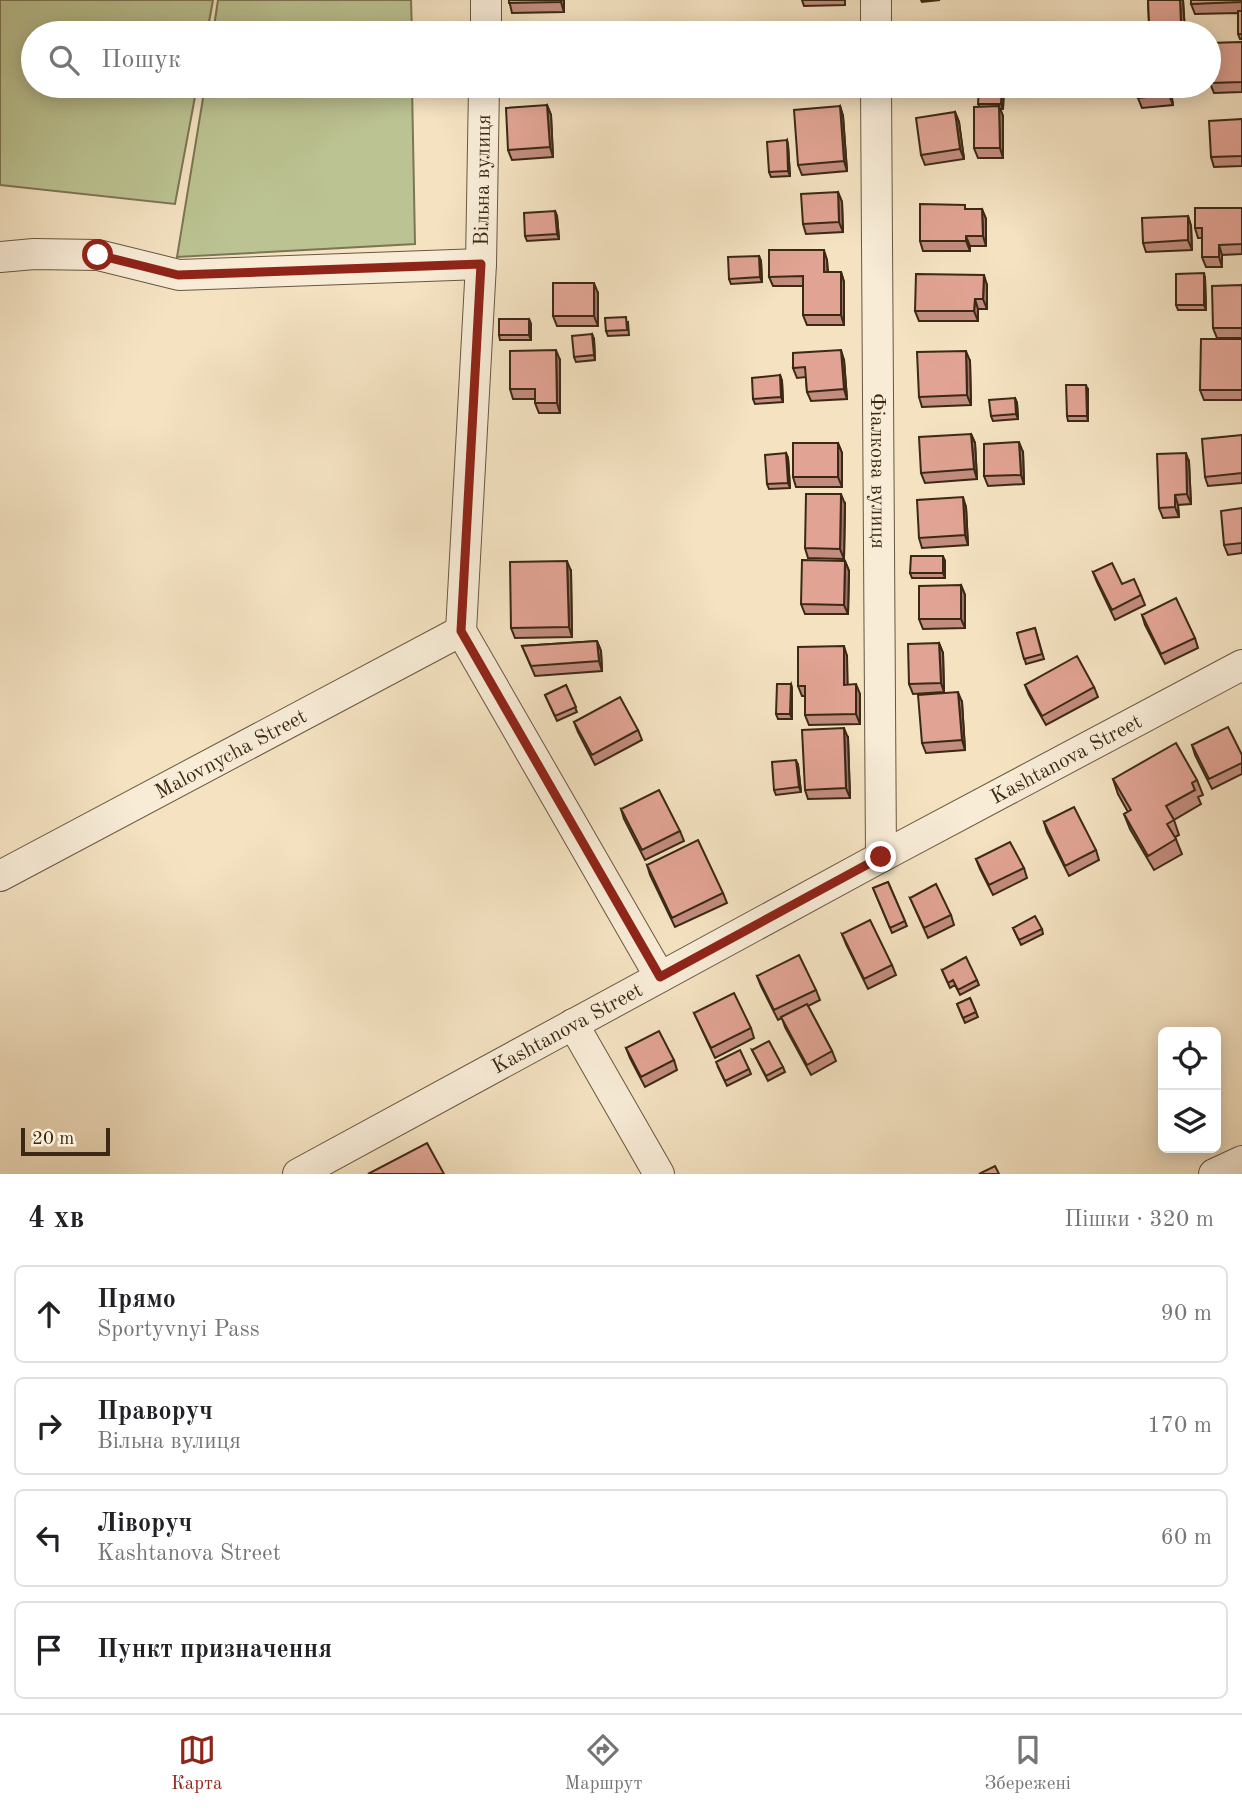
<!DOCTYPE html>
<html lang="uk">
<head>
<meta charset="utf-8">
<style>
  body { margin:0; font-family:"Old Standard TT",serif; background:#f2f2f2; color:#202124 }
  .controls { position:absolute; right:21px; bottom:21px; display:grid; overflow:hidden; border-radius:10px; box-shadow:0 4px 18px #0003 }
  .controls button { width:63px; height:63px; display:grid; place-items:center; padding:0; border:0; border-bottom:2px solid #e0e0e0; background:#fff; color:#202124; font:35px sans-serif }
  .scale { position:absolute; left:21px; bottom:18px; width:89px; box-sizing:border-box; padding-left:7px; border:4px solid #3b2915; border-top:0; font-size:19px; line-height:24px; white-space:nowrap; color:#3b2915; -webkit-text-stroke:5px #f8ecd7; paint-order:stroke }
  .stop { position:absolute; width:21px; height:21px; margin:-16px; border:5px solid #8f2418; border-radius:50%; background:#fff }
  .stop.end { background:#8f2418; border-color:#fff; box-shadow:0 2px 7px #0008 }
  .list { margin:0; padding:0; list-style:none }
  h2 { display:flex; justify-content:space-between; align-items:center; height:91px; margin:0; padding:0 28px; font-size:30px }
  h2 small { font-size:23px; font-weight:400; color:#757577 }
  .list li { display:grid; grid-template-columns:46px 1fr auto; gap:21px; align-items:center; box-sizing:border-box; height:98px; margin:0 14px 14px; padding:0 14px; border:2px solid #e0e0e0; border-radius:10px }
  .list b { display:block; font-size:26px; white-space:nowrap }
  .list p { margin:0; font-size:23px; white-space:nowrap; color:#757577 }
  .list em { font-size:23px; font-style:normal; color:#757577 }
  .icon { flex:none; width:38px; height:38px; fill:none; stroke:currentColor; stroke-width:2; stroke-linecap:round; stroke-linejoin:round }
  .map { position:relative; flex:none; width:1242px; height:1174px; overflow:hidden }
  .search { position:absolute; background:#fff; box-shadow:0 4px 18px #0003; left:21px; right:21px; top:21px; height:77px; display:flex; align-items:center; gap:18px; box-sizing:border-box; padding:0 24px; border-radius:38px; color:#757577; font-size:26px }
  .sheet { height:539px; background:#fff }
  nav { display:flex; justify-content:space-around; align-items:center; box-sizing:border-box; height:98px; border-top:2px solid #e0e0e0; background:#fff; font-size:19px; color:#757577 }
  nav a { display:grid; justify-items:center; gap:4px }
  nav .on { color:#8f2418 }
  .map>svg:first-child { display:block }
  .green { fill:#bcc392; stroke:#7c7654; stroke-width:2 }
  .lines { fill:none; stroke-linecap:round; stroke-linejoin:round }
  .minor-casing { stroke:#695740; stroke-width:32 }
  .minor { stroke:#f8ecd7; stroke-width:30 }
  .wall { fill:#c28c7e; stroke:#3b2915; stroke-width:2 }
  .shaded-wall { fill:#9e7267; stroke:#3b2915; stroke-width:2 }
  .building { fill:#e1a393; stroke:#3b2915; stroke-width:2 }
  .route { stroke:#8f2418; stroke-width:9 }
  .labels { text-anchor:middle; stroke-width:6; stroke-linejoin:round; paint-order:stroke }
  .street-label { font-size:21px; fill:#3b2915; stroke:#f8ecd7 }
</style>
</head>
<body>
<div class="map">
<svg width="1242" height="1174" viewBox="0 0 1242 1174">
  <rect width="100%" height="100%" fill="#f4e2c1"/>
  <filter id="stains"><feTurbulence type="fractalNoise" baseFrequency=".00286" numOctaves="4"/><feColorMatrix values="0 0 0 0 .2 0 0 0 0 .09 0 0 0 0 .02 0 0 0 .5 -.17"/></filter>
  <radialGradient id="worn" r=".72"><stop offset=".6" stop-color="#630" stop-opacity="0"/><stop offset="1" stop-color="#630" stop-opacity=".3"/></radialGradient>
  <path class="green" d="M0,0H213L207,33H33V86H197L175,204L0,185Z
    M218,0H411L412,33H213Z
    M205,86H412L415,244L177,257Z"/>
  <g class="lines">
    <g class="minor-casing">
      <g id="minor">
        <path d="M876,0V33"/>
        <path d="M486,33V0"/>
        <path d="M484,86L481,264L461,631L660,977"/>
        <path id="s1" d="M876,86L881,857"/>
        <path d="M0,257L34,254L98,255L179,275L481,264"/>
        <path id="s2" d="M0,876L461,631"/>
        <path d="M573,1024L659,1174"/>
        <path id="s3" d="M298,1174L881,857L1242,665"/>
        <path d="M1214,1174L1242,1161"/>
      </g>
    </g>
    <use href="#minor" class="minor"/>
  </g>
  <path class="wall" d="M509,0H564V12L512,13Z
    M802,0H845V5L804,6Z
    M921,0H940L922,2Z
    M1148,0H1183L1185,32L1153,33L1149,23Z
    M1242,0V39H1240L1238,34V13L1195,14L1191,4Z
    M1242,42V92L1214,93L1210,83Z
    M509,86H570V91L511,92Z
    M800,86H847V89L802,91Z
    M917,86H959L960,94L920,97Z
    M979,86H1004L1003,109H1000L1003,116V158H978L974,148L979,107Z
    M1170,86L1173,105L1142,108L1138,98Z
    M547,105L551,115L553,157L512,160L508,150Z
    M840,106L843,116L847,171L802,175L798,165Z
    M955,112L959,122L964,159L925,165L921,155Z
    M1242,119V166L1214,167L1211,157Z
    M787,140L788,145L790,176L771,177L769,172Z
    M838,192L842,202L843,232L806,234L803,224Z
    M1242,208V254L1222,255V267H1206L1202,257V238H1198L1195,228Z
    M982,209L986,219V246H970V251H923L920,241Z
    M555,211L557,216L559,239L527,241L525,236Z
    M1188,216L1191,226L1192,250L1146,252L1143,243Z
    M759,256L761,261L762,282L731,284L729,279Z
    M827,260L828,272H841L844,282V325H807L803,315V286H773L769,277Z
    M1205,278L1206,310H1178L1176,305Z
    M987,285V309H978V321H919L915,311Z
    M1242,285V338H1217L1213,328Z
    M598,293V326H557L553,316Z
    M529,319L531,324V340H500L499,335Z
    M628,322L629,335L608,336L606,331Z
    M592,334L594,339L595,360L576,362L574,357Z
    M1242,339V400H1204L1200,390Z
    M560,360V413H539L535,403V399H513L510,389Z
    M844,360L847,399L811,401L807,392L806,377L797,378L793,368Z
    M970,361L971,405L922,407L919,397Z
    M780,375L782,381L783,402L755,404L753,399Z
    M1088,390V421H1068L1067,416Z
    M1015,398L1017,403L1018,419L993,421L991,416Z
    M971,434L975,443L977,479L925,483L921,473Z
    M1242,435V483L1208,486L1205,477Z
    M838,443L842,453V487H796L793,477Z
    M1023,452L1024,484L988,486L984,476Z
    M786,453L788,458L790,488L769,489L767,484Z
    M1189,462L1191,504L1178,505L1179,517L1163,518L1159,508Z
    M845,504L844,559L808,558L805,548Z
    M966,507L968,545L922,548L919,538Z
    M1242,508V553L1228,555L1224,545Z
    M845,561L849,571L848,614H805L801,604Z
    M945,561V578H912L910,573Z
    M571,571L572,637L515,638L511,628Z
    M1093,572L1122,584L1141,595L1145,605L1115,620L1097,582Z
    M961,585L965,595V628L923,629L919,619Z
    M1142,615L1195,638L1198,648L1165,664L1145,625Z
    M1035,628L1044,659L1026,664L1017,633Z
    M597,641L601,651L602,671L535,676L522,646Z
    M939,643L943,653L944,692L913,694L909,684Z
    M847,656V685L860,694V724L809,725L805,715V696H802L798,686Z
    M791,684L792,689V719H778L776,714Z
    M566,685L577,712L557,721L545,695Z
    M1025,685L1094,687L1098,697L1046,725L1029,695Z
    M962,702L965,750L926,753L922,743Z
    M574,722L638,730L642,740L595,765L578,732Z
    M848,738L850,798L808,799L805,790Z
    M1192,745L1242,755V774L1212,789L1195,755Z
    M798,765L801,792L776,795L774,790Z
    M1113,779L1197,780L1203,795L1198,797L1201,804L1174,820L1179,835L1175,837L1182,854L1154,870L1130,829L1124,814L1128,812L1118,794Z
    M621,809L680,831L684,841L645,860L624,819Z
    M1044,822L1096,850L1099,860L1069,876L1047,832Z
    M976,859L1024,868L1027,878L993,895L980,869Z
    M647,865L723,893L727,903L675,927L650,875Z
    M888,882L907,926L892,933L873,888Z
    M910,898L951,915L954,925L928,938Z
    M1013,928L1042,929L1043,934L1021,945Z
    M842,934L892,965L896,975L868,989L846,944Z
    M942,970L977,980L979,985L960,995L955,985L950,988Z
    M757,976L816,990L820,1000L808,1006L832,1051L836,1061L811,1075L785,1027L782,1018L778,1020L761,986Z
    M970,998L978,1017L965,1023L957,1004Z
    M694,1013L751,1028L754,1038L715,1058Z
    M626,1048L674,1060L677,1070L645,1087L630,1058Z
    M752,1050L783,1067L785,1072L768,1081Z
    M718,1067L749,1069L751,1074L727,1086Z"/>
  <path class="shaded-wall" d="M561,0H564V12L561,2Z
    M1180,0H1183L1185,32L1181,22Z
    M1002,86H1004L1003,109L1001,104Z
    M1168,86H1170L1173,105L1169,95Z
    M547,105L551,115L553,157L550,147Z
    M840,106L843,116L847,171L844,161Z
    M999,106L1003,116V158L1000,148Z
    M955,112L959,122L964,159L960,149Z
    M787,140L788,145L790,176L788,171Z
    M838,192L842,202L843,232L839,222Z
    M982,209L986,219V246L983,236Z
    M555,211L557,216L559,239L557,234Z
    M1188,216L1191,226L1192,250L1188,240Z
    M966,236L970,246V251L966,241Z
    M1219,245L1222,255V267L1219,257Z
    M824,250L827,260L828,282L824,272Z
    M759,256L761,261L762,282L760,277Z
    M841,272L844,282V325L841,315Z
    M1204,273L1205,278L1206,310L1204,305Z
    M984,275L987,285V309L983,299Z
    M594,283L598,293V326L594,316Z
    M975,299L978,309V321L974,311Z
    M529,319L531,324V340L529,335Z
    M592,334L594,339L595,360L594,355Z
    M556,350L560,360V413L557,403Z
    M841,350L844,360L847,399L844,389Z
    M966,351L970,361L971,405L967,395Z
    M780,375L782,381L783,402L781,397Z
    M1086,385L1088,390V421L1087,416Z
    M1015,398L1017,403L1018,419L1016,414Z
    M971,434L975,443L977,479L974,469Z
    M1019,442L1023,452L1024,484L1021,475Z
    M838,443L842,453V487L838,477Z
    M786,453L788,458L790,488L788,483Z
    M1186,453L1189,462L1191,504L1187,494Z
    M841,494L845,504L844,559L840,549Z
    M1175,495L1178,505L1179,517L1175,507Z
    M963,497L966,507L968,545L965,535Z
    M943,556L945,561V578L943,573Z
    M567,561L571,571L572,637L569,627Z
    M845,561L849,571L848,614L844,605Z
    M961,585L965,595V628L961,619Z
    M597,641L601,651L602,671L599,661Z
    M939,643L943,653L944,692L941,683Z
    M844,646L847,656L848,694L844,685Z
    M791,684L792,689V719L790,714Z
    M856,684L860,694V724L856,714Z
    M958,692L962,702L965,750L962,740Z
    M844,728L848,738L850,798L846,788Z
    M796,760L798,765L801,792L799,787Z"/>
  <path class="building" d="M509,0H561V2L509,3Z
    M1148,0H1180L1181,22L1149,23Z
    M1191,0H1242V2L1191,4Z
    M1238,11H1242V34H1238Z
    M507,25H567V33H507Z
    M841,30V33H797V32Z
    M1242,42V82L1210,83L1209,43Z
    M979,86H1002L1001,104H978Z
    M1137,86H1168L1169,95L1138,98Z
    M547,105L550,147L508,150L506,108Z
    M840,106L844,161L798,165L794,110Z
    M999,106L1000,148H974V107Z
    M955,112L960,149L921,155L916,118Z
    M1242,119V156L1211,157L1209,121Z
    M787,140L788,171L769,172L767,142Z
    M838,192L839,222L803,224L801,194Z
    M920,204L965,205V209H982L983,236H966V241H920Z
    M1195,208H1242V244L1219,245V257H1202V228H1195Z
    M555,211L557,234L525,236L524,213Z
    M1188,216V240L1143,243L1142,218Z
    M769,250H824V272H841V315H803V276L769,277Z
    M759,256L760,277L729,279L728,257Z
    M1204,273V305H1176V274Z
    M916,274L984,275L983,299H975L974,311H915Z
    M553,283H594V316H553Z
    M1242,285V328H1213L1212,286Z
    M626,317L627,330L606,331L605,318Z
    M499,319H529V335H499Z
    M592,334L594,355L574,357L572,336Z
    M1201,339H1242V390H1200Z
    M556,350L557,403H535V389H510V351Z
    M841,350L844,389L807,392L805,367L793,368V353Z
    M966,351L967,395L919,397L917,352Z
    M780,375L781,397L753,399L752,378Z
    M1066,385H1086L1087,416H1067Z
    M1015,398L1016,414L991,416L989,400Z
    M971,434L974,469L921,473L919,437Z
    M1242,435V473L1205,477L1202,439Z
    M1019,442L1021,475L984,476V444Z
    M793,443H838V477H793Z
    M786,453L788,483L767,484L765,455Z
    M1186,453L1187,494L1175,495V507L1159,508L1157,454Z
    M806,494H841L840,549L805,548Z
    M963,497L965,535L919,538L917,500Z
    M1242,508V543L1224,545L1221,511Z
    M911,556H943V573H910Z
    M802,560L845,561L844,605L801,604Z
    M567,561L569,627L511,628L510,562Z
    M1112,563L1122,584L1134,579L1141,595L1112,610L1093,572Z
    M961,585V619H919V586Z
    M1176,598L1195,638L1161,654L1142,615Z
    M1035,628L1042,654L1024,659L1017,633Z
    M597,641L599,661L531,666L522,646Z
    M939,643L941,683L909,684L908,644Z
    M844,646V685L856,684V714L805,715V686H798V647Z
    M1077,656L1094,687L1042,716L1025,685Z
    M777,684H791L790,714H776Z
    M566,685L576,707L555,716L545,695Z
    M958,692L962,740L922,743L918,695Z
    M620,697L638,730L592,755L574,722Z
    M1228,727L1242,755V763L1209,779L1192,745Z
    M844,728L846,788L805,790L802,730Z
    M1176,743L1197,780L1192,783L1195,790L1166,806L1174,820L1167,824L1176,839L1148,856L1124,814L1131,810L1113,779Z
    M796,760L799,787L774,790L772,762Z
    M659,790L680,831L642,850L621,809Z
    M1074,807L1096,850L1065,866L1044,822Z
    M698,840L723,893L672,918L647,865Z
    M1010,842L1024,868L989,885L976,859Z
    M888,882L905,921L890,928L873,888Z
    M936,884L951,915L924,928L910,898Z
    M1035,916L1042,929L1019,940L1013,928Z
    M870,920L892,965L864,979L842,934Z
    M799,955L816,990L774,1010L757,976Z
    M966,957L977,980L958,990L953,980L948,983L942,970Z
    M734,993L751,1028L711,1048L694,1013Z
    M970,998L976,1012L963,1018L957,1004Z
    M807,1004L832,1051L807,1065L781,1017Z
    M659,1031L674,1060L641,1077L626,1048Z
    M769,1041L783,1067L766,1076L752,1050Z
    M740,1050L749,1069L725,1081L716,1062Z
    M427,1143L444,1174H368Z
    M995,1166L999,1174H979Z"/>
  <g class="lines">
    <path class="route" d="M98,255L178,275L481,264L461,631L660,977L881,857"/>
  </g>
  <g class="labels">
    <g class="street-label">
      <text transform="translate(482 180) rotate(-89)" y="7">Вільна вулиця</text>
      <text dy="7" stroke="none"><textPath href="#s1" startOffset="385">Фіалкова вулиця</textPath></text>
      <text dy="7" stroke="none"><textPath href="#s2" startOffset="261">Malovnycha Street</textPath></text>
      <text dy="7" stroke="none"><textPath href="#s3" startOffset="873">Kashtanova Street</textPath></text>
      <text dy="7" stroke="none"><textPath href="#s3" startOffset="306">Kashtanova Street</textPath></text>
    </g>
  </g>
  <rect width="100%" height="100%" filter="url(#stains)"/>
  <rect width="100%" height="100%" fill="url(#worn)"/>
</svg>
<div class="controls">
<button><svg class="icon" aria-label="locate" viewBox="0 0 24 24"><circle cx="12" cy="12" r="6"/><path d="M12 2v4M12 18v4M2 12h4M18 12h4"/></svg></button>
<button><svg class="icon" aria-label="layers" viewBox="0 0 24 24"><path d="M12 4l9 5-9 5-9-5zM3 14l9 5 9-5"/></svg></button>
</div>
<div class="scale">20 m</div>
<div class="stop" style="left:98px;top:255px"></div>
<div class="stop end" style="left:881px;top:857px"></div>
<div class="search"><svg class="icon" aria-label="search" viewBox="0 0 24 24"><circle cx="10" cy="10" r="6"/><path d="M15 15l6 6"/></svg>Пошук</div>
</div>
<section class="sheet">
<h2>4 хв<small>Пішки · 320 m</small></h2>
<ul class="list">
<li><svg class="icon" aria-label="ahead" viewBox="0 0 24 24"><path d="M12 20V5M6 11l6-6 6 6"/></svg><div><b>Прямо</b><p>Sportyvnyi Pass</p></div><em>90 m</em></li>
<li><svg class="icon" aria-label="right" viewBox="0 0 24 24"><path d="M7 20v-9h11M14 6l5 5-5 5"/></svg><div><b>Праворуч</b><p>Вільна вулиця</p></div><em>170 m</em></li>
<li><svg class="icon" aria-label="left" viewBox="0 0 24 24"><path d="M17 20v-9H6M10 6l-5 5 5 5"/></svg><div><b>Ліворуч</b><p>Kashtanova Street</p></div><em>60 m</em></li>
<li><svg class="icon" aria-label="arrive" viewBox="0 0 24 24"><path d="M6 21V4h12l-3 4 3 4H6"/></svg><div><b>Пункт призначення</b></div></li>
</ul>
</section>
<nav>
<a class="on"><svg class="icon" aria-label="map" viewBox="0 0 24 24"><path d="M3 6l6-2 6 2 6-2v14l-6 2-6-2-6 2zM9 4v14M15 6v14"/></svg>Карта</a>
<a><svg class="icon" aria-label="directions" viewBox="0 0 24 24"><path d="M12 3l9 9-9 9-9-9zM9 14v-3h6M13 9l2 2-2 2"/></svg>Маршрут</a>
<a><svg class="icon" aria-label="saved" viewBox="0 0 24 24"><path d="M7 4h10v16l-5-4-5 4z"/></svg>Збережені</a>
</nav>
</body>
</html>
